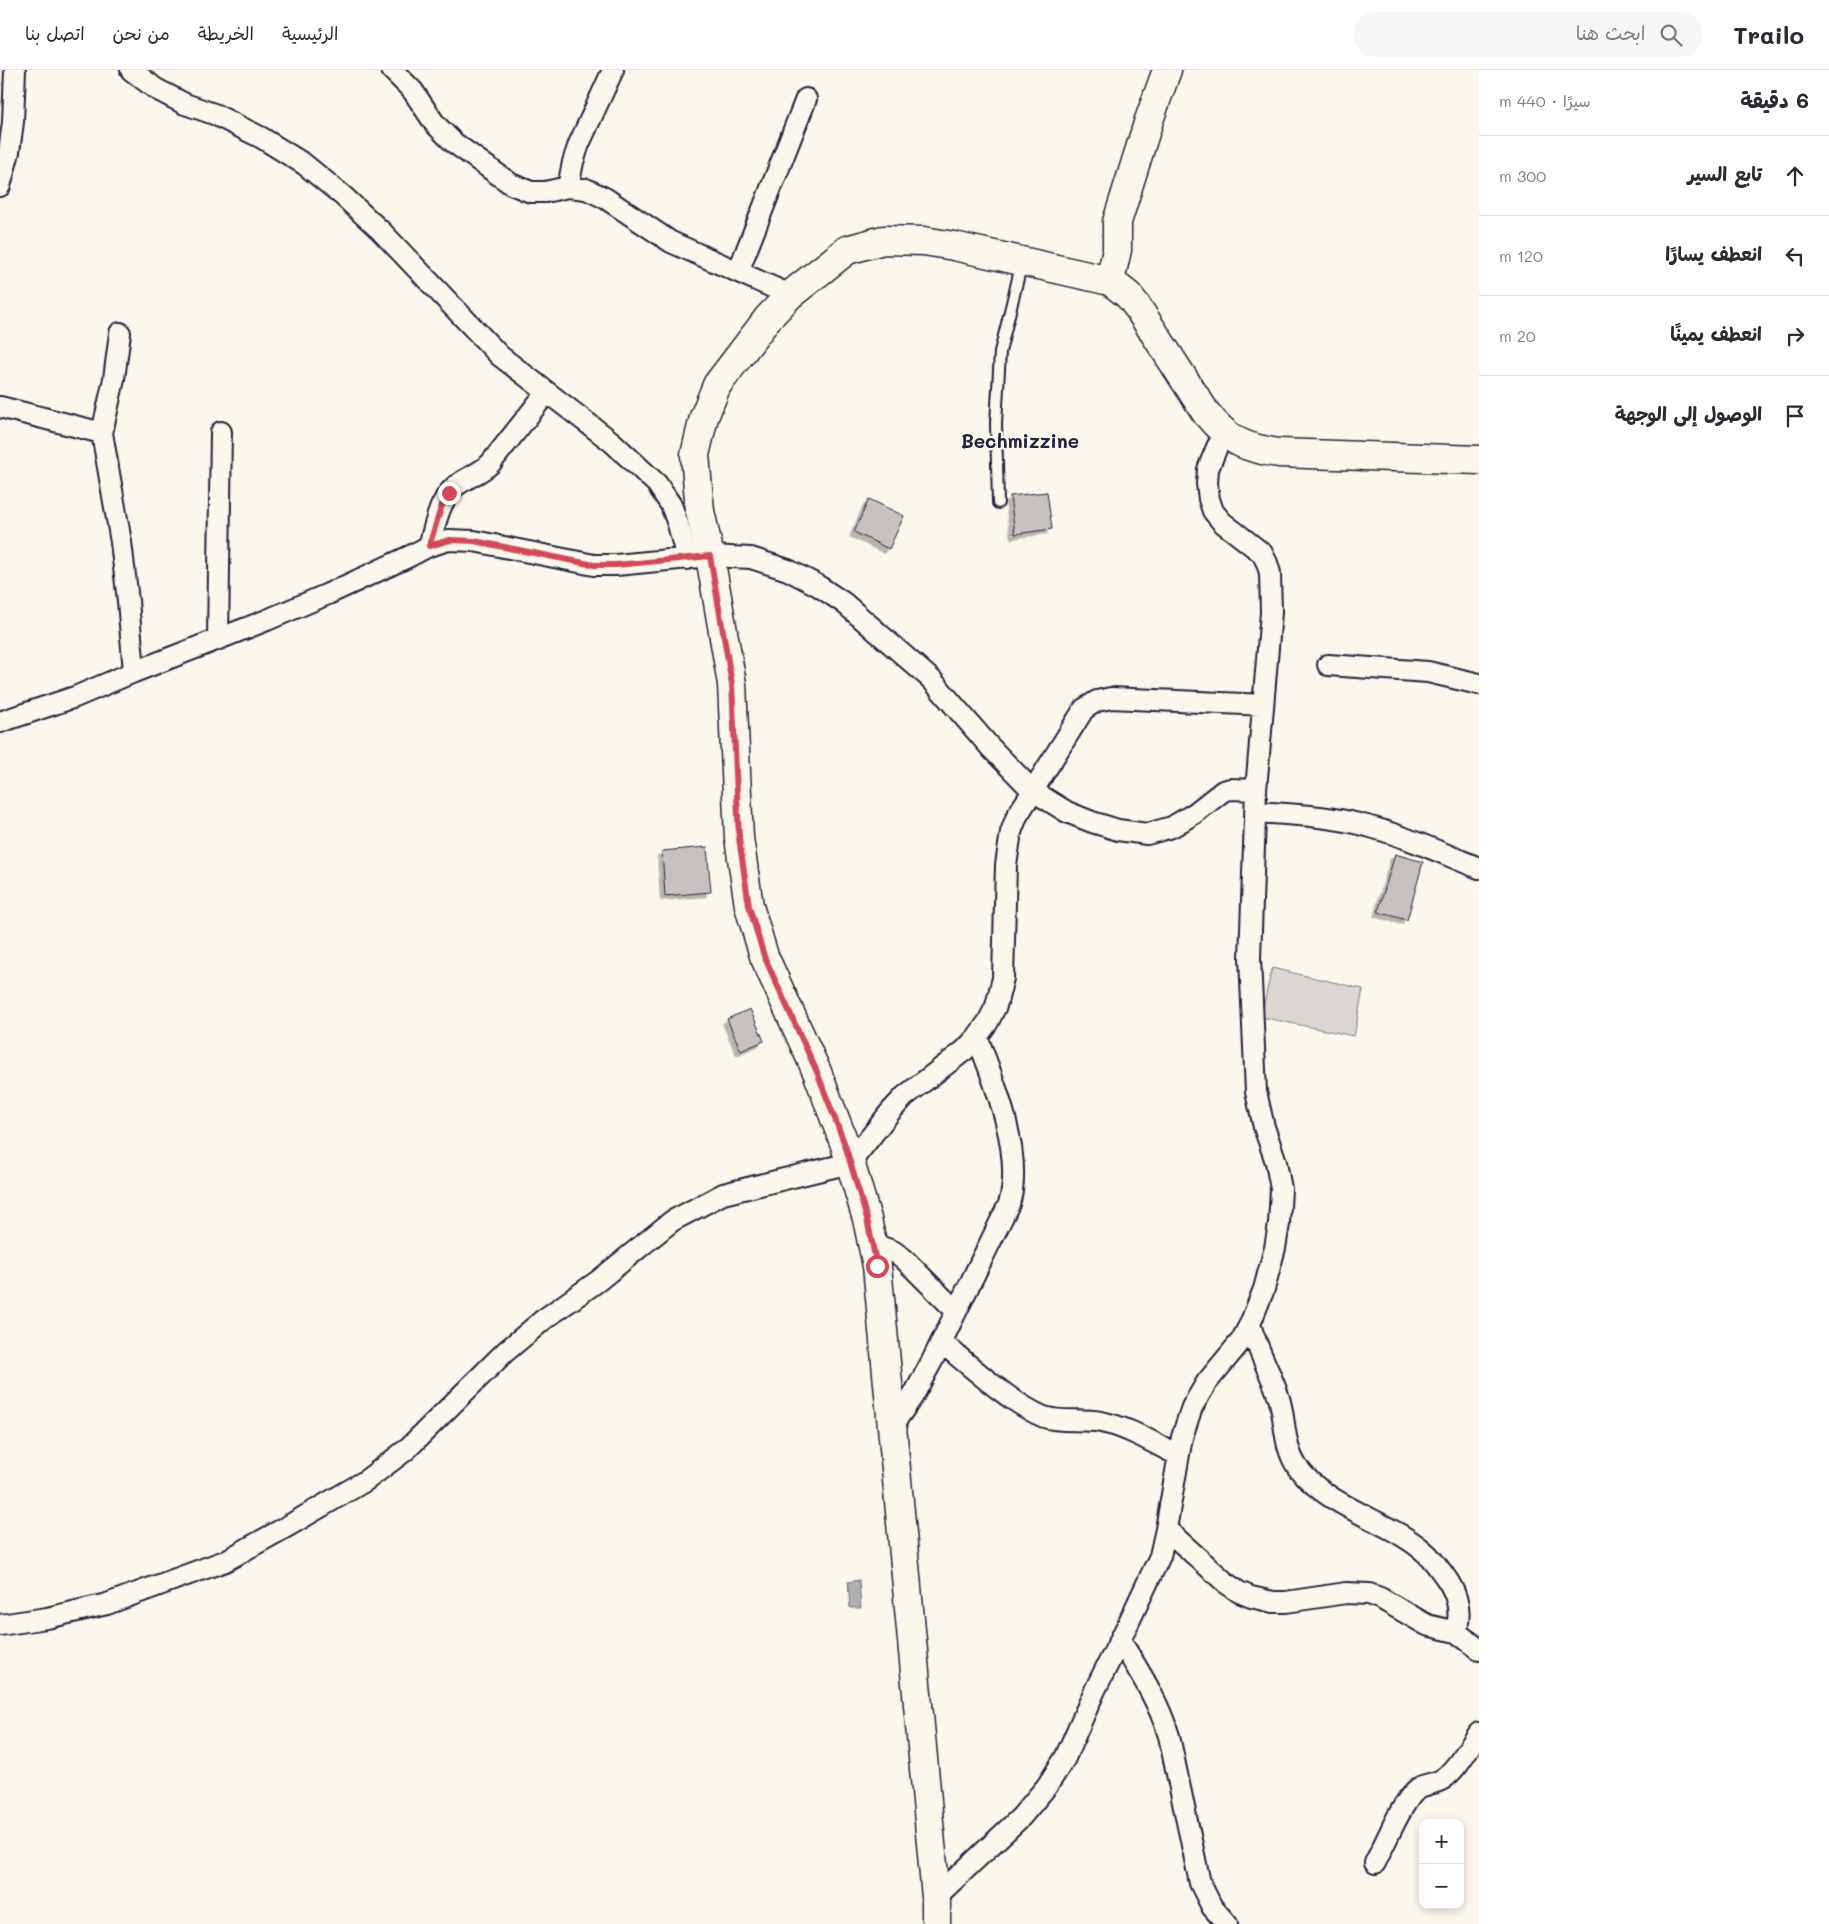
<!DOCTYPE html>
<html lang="ar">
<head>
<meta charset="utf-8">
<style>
  body { margin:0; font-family:Mali,"Playpen Sans Arabic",sans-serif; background:#f7f7f7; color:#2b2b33; direction:rtl }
  .controls { position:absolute; right:15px; bottom:15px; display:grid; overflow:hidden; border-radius:10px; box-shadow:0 2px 8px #0003 }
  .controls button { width:45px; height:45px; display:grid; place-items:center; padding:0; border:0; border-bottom:1px solid #e1e1e2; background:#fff; color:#2b2b33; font:25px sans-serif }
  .stop { position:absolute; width:15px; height:15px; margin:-11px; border:4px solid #d1495b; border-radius:50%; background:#fff }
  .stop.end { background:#d1495b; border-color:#fff; box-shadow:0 1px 5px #0008 }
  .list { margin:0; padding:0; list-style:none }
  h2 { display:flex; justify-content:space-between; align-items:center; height:65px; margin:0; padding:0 20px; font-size:21px }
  h2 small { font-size:16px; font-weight:400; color:#7c7c81 }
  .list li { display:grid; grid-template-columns:32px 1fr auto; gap:15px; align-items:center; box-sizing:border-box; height:80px; padding:0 20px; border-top:1px solid #e1e1e2 }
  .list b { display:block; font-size:19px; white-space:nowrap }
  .list em { font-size:16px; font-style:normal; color:#7c7c81 }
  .icon { flex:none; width:28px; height:28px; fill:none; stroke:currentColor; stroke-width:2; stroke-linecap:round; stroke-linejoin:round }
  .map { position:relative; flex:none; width:1479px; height:1854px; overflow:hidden; direction:ltr }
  header { display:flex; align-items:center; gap:30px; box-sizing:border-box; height:70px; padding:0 25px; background:#fff; border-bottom:1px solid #e1e1e2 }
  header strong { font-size:24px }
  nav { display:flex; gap:28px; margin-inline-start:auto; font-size:18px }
  .search { width:350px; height:45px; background:#f7f7f7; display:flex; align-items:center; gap:12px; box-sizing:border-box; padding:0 18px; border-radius:28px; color:#7c7c81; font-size:19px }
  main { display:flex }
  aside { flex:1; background:#fff }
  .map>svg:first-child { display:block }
  .green { fill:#dbd8d3; stroke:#7e7d87 }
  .water { fill:#b1aeb0; stroke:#787681 }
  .building { fill:#c6c2c0; stroke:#22223b; filter:url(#shadow) }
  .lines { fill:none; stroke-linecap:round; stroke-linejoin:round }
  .lane-casing { stroke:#22223b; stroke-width:14 }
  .street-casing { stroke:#22223b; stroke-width:24 }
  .secondary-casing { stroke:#22223b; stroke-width:31 }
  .lane { stroke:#fbf7ec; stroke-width:10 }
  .street { stroke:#fbf7ec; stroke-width:20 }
  .secondary { stroke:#fbf7ec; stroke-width:28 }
  .route { stroke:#d1495b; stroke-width:6 }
  .labels { text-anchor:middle; stroke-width:4.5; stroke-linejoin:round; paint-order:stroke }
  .quarter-label { font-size:19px; font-weight:bold; fill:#22223b; stroke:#fbf7ec }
</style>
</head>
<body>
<header>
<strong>Trailo</strong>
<div class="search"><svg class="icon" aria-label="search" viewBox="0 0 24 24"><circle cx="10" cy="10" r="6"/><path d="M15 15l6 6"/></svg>ابحث هنا</div>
<nav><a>الرئيسية</a><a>الخريطة</a><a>من نحن</a><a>اتصل بنا</a></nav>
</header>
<main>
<aside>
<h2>6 دقيقة<small>سيرًا · 440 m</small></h2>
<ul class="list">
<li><svg class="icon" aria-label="ahead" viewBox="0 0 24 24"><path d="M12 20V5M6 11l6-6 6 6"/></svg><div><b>تابع السير</b></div><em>300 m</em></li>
<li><svg class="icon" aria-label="left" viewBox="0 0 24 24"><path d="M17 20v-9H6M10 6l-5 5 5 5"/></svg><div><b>انعطف يسارًا</b></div><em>120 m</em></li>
<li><svg class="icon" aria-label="right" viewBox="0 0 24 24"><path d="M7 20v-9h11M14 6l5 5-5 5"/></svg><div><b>انعطف يمينًا</b></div><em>20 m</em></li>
<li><svg class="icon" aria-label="arrive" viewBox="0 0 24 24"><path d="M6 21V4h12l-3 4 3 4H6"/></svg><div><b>الوصول إلى الوجهة</b></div></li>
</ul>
</aside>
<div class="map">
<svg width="1479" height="1854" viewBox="0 0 1479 1854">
  <defs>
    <filter id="shadow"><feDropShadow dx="-4.5" dy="4.5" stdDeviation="0" flood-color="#0004"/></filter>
  </defs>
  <rect width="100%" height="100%" fill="#fbf7ec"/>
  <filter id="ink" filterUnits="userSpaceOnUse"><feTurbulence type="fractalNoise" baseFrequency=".02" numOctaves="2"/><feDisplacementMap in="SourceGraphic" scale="10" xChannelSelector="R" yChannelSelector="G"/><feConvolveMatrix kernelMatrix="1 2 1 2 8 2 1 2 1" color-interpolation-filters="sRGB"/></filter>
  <g filter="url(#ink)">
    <path class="green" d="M1272,898L1363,919L1354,966L1261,947Z"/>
    <path class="water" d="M859,1510L861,1538H850L848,1512Z"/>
    <path class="building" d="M1047,422L1052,459L1015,464L1010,426Z
      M869,429L904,446L889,479L854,462Z
      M707,777L711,822L665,826L662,781Z
      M1395,784L1423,792L1407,850L1378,842Z
      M750,939L764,971L741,981L727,949Z"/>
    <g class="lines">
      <g class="lane-casing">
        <path id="lane" d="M998,433L996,354L1000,282L1022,192"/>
      </g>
      <g class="street-casing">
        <path id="street" d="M131,0L156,19L185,34L214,44L262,68L304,94L342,125L381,161L500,286L612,372L657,414L671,435L678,454L687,489
          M392,0L413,21L435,54L453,72L511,114L531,122H545L568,117L586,119L605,128L671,172L790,225
          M0,116L9,82L13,52L15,0
          M568,117L573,92L579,74L613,0
          M738,202L806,29
          M0,337L102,363L121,472L128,531L134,602
          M102,363L114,309L120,263
          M429,476C435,456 440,424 460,413C470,406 480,403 490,394L547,322
          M218,568L221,362
          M1328,595L1428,602L1479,614
          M0,652L75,627L134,602L267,550L328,524L410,486L429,476L449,470L474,471L594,495H616L710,486L751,488L788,500L817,515L844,533L932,610L990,677L1033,721L1067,742L1092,752L1118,760L1147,764L1172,757L1195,743L1223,721L1230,719L1256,720
          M1256,742C1291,744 1329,746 1363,755C1403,765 1441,783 1479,798
          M873,1174L893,1181L903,1188L956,1241
          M1250,1254C1257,1280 1271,1303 1279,1328C1286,1351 1283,1377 1298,1398C1329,1439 1390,1450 1427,1484C1434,1491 1440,1500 1446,1508C1458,1525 1462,1542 1456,1562
          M941,1272C969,1295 1012,1334 1044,1347C1061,1353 1082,1348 1101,1352C1128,1357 1153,1373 1178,1385
          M892,1356L913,1326L932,1291L1009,1134C1024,1085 995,1013 977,967
          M1166,1459L1226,1513L1239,1522L1251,1527L1273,1532H1286L1346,1523L1369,1524L1380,1528L1427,1555L1456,1562L1479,1579
          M0,1555L47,1548L107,1534L225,1491L288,1456L365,1411L406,1380L505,1282L543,1250L598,1211L672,1151L723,1124L850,1093L891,1041L905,1026L965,980L977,967L988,952L996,936L1003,908L1006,795L1011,762L1017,746L1084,639L1097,631L1111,628L1263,635
          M1120,1570C1139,1601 1158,1630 1169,1666L1200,1813L1212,1837L1227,1854
          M1375,1793C1385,1774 1401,1734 1415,1721C1422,1713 1434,1715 1443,1709C1458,1698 1468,1678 1479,1663
          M936,1827L1021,1747L1047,1716L1065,1688L1095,1620L1127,1556L1160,1486L1166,1459L1182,1367L1192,1337L1207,1312L1241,1271L1250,1254L1264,1219L1275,1178L1279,1154L1281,1119L1276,1092L1264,1057L1256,1022L1250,888L1256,720L1271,542L1270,503L1267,493L1262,483L1222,452L1213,441L1209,429L1207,414L1208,399L1217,377L1225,365"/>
      </g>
      <g class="secondary-casing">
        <path id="secondary" d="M1110,211L1117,180V152L1149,50L1167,0
          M936,1854V1827L877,1196L867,1149L845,1075L817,1002L764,886L749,836L739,768L732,614L710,486L700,441L695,385L704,347L717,315L768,248L790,225L847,180L883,170L924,171L954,176L1110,211L1128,225L1136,235L1206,343C1228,370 1243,378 1279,383L1479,390"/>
      </g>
      <use href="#lane" class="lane"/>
      <use href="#street" class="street"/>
      <use href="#secondary" class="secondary"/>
    </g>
  </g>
  <g class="lines" filter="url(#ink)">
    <path class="route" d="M449,423L442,435L429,476L450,470L474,471L594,495H616L710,486L732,614L739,768L749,836L764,886L817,1002L845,1075L867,1149L877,1196"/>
  </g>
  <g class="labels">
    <g class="quarter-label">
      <text x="1020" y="378">Bechmizzine</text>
    </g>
  </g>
</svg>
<div class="controls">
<button>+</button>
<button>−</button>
</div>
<div class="stop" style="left:877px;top:1196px"></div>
<div class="stop end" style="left:449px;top:423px"></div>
</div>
</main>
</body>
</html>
